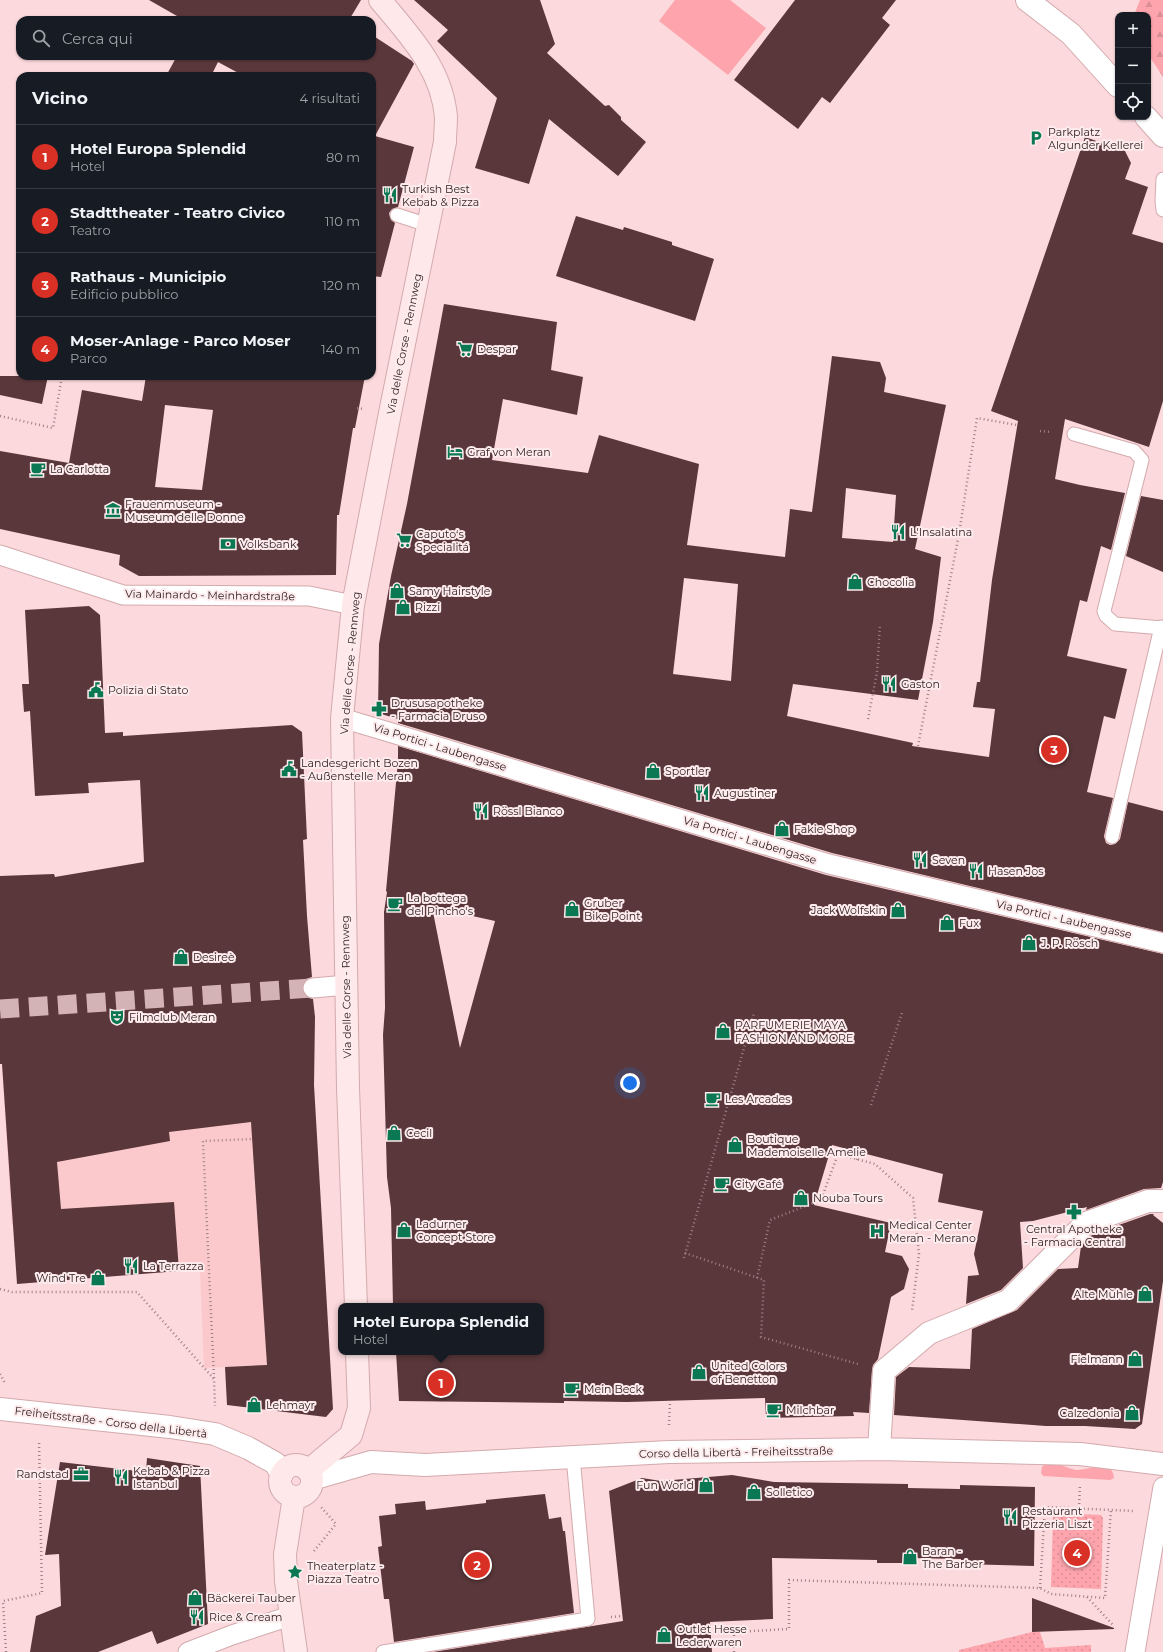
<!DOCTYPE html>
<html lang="it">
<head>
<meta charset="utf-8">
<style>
  body { margin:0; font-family:Montserrat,sans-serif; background:#20242c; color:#f1f3f6 }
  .controls { position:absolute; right:12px; top:12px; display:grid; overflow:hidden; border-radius:8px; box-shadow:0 1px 3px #0004 }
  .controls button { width:36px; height:36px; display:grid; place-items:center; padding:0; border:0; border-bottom:1px solid #363941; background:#171b24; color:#f1f3f6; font:20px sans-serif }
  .you { position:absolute; left:630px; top:1083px; width:14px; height:14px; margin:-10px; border:3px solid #fff; border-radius:50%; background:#1a73e8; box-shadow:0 0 0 6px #1a73e833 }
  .badge { display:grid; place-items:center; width:26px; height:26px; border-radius:50%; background:#d93025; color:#fff; font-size:13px; font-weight:700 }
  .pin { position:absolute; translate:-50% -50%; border:2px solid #fff; box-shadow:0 1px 4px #0006 }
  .popup { position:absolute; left:338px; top:1303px; width:206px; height:52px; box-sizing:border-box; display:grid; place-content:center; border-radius:8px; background:#171b24; filter:drop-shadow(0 1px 3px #0005); font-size:13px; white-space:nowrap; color:#9ea1a6 }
  .popup b { font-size:15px; color:#f1f3f6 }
  .popup::after { content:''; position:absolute; left:50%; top:100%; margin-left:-8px; border:8px solid transparent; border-top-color:#171b24 }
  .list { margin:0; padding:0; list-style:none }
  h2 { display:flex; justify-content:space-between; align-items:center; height:52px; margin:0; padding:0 16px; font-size:17px }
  h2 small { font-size:13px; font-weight:400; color:#9ea1a6 }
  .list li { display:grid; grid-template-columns:26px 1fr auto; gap:12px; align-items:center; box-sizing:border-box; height:64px; padding:0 16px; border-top:1px solid #363941 }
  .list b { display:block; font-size:15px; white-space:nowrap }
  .list p { margin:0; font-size:13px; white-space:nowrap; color:#9ea1a6 }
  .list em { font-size:13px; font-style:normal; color:#9ea1a6 }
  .icon { flex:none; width:22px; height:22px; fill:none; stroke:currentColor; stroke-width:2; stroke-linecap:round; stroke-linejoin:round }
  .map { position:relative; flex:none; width:1163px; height:1652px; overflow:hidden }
  .search { position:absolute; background:#171b24; box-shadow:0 1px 3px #0004; left:16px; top:16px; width:360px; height:44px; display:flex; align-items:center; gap:10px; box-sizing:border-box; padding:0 14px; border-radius:12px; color:#9ea1a6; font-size:15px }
  .panel { position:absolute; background:#171b24; box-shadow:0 1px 3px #0004; left:16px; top:72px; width:360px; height:308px; border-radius:12px }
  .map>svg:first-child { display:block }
  .built { fill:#fbc8cc }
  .green { fill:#fda4ad }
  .forest { fill:url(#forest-firs) }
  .park { fill:url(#park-dots) }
  .building { fill:#59373a; fill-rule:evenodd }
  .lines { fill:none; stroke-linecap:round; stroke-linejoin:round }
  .pedestrian-tunnel { stroke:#d3b3b6; stroke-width:19; stroke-dasharray:19 10; stroke-linecap:butt }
  .service-casing { stroke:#d3aaad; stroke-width:15 }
  .pedestrian-casing { stroke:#d3aaad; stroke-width:21 }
  .minor-casing { stroke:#d3aaad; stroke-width:24 }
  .secondary-casing { stroke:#d3aaad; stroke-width:24 }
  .path { stroke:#9c8285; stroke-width:2.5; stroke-dasharray:1 3; stroke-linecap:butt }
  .service { stroke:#fff; stroke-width:13 }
  .pedestrian { stroke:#fff; stroke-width:19 }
  .minor { stroke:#fff; stroke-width:22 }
  .secondary { stroke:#ffe8ea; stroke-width:22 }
  .labels { text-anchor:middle; stroke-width:4; stroke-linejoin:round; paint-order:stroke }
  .poi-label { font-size:11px; fill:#2d1d1f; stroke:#fdebed; text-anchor:start }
  .street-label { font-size:11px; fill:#2d1d1f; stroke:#fdebed }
</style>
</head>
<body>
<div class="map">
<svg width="1163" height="1652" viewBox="0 0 1163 1652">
  <defs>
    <pattern id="forest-firs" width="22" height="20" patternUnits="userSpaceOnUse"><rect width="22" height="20" fill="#fda4ad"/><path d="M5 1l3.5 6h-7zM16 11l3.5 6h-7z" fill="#d98d94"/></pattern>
    <pattern id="park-dots" width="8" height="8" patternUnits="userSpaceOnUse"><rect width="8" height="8" fill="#fda4ad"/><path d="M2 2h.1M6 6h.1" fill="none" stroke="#d98d94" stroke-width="1.8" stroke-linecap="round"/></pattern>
  </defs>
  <rect width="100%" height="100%" fill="#fcd9dc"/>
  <path class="built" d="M2,1064L252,1122L267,1365L204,1368L200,1271H179L175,1213L159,1214L125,1205L93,1207L62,1221L12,1225Z"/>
  <path class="green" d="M675,0H730L766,28L728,75L659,21Z
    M1055,1462C1062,1465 1069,1469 1076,1470C1089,1471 1112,1457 1114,1478L1110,1480L1043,1476L1041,1473L1042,1467L1046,1463Z"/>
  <path class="forest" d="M1140,0H1163V77L1148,54V15H1134Z"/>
  <path class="park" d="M1055,1513L1101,1515L1103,1518L1101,1589L1051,1587L1053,1518Z
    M1032,1632H1040L1045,1648L1091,1645V1652H959V1650Z"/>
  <path class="building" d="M149,0H361L349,20H184Z
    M414,0H540L555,44L547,53L605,106L609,105L621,117V120L646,142L618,176L549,119L529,184L475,168L497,98L437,41L448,30Z
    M795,0H896L882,18L890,25L830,103L822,97L798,129L734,80Z
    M372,35L412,61L414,64L375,136L414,147L398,207L392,209L389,213L391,220L395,223L381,277L372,276V76H244L218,62L211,76H166L177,56H372Z
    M1085,137L1125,151L1131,163L1125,179L1148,187L1132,234L1163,243V401L1149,447L1065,419L1055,479L1080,485L1125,493L1111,550L1101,546L1087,602L1080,600L1067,656L1127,669L1115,719L1104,716L1087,792L1113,798L1104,836L1106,843L1110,845L1115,844L1120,839L1128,802L1163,811V932L832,853L398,723V719L378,713L379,644L391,576L407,504L444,304L557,322L551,370L583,377L577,415L503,399L492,460L588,473L599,435L699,464L687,545L785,557L790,509L812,512L832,356L880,362L886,378L884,392L946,405L915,549L941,557L933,622L918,700L793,684L787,716L913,743L912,746L989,757L995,709L973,707L977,682H980L992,580L1018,421L991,411ZM846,488L896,495L893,542L842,538ZM684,578L738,584L731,681L673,674Z
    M576,216L623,230L624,227L672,242V245L714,259L695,321L556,276Z
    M0,376H48L42,404L0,395Z
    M146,376H365L355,428H353L339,515H337L336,575L139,576L119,565L120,555L0,529V451L69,463L82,390L142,401ZM165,405L213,410L202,490L155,487Z
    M1141,496L1163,500V572L1126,556Z
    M89,606L100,615L105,733L123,732V736L292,725L302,732L307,839L303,840L307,916L312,977L306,979L303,984L302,989L304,995L309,998L313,999L315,1017L314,1085L333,1409L326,1417L227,1405L225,1367L267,1365L251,1122L169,1132L170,1141L57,1162L61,1209L174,1202L179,1271L17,1284L2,1064H0V876L54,874L55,877L144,862L140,780L88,783L89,793L35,796L30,711L24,712L22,684H29L25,610Z
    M398,746L826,875L1163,954V1182L1161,1188L1144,1189L1086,1210L1087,1207L1033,1221L1020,1222L1023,1268L1001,1290L966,1304L968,1276L979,1275L974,1254L983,1211L938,1202L943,1174L832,1145L814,1205L891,1223L885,1252L902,1256L909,1269L904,1289L891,1297L878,1359L873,1365L872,1370L869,1413L853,1412L854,1416L766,1418L765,1398L627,1402L564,1401V1403L399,1401L396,1352H541V1306H393L391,1208L387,1177L383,1035L385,1008L384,912L387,892L386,891L398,761ZM432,907L495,921L460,1048Z
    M1150,1214H1154L1153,1215L1163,1223V1281L1142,1424L1135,1429L1085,1426H1046L894,1415L896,1377L909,1367L970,1369L972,1329L1017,1310L1058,1269L1078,1268L1081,1246L1093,1234Z
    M147,1458L200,1466L208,1624L157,1644L152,1631L98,1652H30L36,1616L61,1606L59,1554L45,1555L60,1462L146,1472Z
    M732,1475L774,1482L908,1484V1488L960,1489V1485L1035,1487L1034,1566L961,1564V1559L907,1558L906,1563H877V1560L772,1558L773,1619L710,1622L712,1652H433L623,1621L609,1491L642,1478L661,1481Z
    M545,1494L549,1519L561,1517L563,1531H565L574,1613L394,1642L389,1599H384L378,1547L382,1546L379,1516L396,1514L395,1504L425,1501L426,1510L486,1503V1500Z
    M1032,1598L1114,1628V1629L1032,1632Z"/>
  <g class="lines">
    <path class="pedestrian-tunnel" d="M0,1009L313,988"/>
    <g class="service-casing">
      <path id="service" d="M1163,179L1162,201L1163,210
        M397,215L428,225
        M1074,434L1134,451L1142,460L1104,611L1106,616L1115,624L1163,628
        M1112,837L1161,627
        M383,1652L588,1619L573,1457"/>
    </g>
    <g class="pedestrian-casing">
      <path id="pedestrian" d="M0,555L123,595L309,596L353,605
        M342,718L829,864L1163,943
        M313,988L347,985
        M188,1652L232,1635L290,1616
        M1135,1652L1163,1487"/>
    </g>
    <g class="minor-casing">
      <path id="minor" d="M1027,0L1071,34L1118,86
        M1146,117L1163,136
        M0,1409L170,1427L215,1434L248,1448L275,1463L282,1474
        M879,1449L884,1371L929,1333L1008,1301L1086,1223L1148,1201H1163
        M312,1479L371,1462L425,1465L669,1452L879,1449L1080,1454L1163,1464"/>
    </g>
    <g class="secondary-casing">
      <path id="secondary" d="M356,1306L348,1088L342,718L353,605L390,413L445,142C445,134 446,125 446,117C442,69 410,36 380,0
        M280 1481a16 16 0 1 1 32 0a16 16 0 1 1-32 0Z
        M308,1471L351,1435L359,1408L357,1352
        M294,1497L285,1554L286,1581L296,1652"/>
    </g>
    <path class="path" d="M357,408L364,409
      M0,416L53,428L62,376
      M1040,431L1051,432
      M868,719L877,672L880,624
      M918,746L959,534L977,418L1017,425
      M871,1105L902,1013
      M857,1160L860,1152
      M685,1253L764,1280L761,1337L858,1364
      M684,1258L754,1013
      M757,1278L770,1220L821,1200L838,1154L875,1164L913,1198L919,1254L912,1311
      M0,1289L12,1292H137L214,1379L215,1406
      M0,1374L5,1383
      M214,1378L203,1141L253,1139
      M669,1425L670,1401
      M1079,1508L1080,1484
      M314,1551L336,1524L321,1507
      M1040,1588L1045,1507L1134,1511
      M1087,1597L1114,1626
      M611,1617L622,1616
      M6,1652L3,1601L42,1593L39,1441
      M734,1652V1632L789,1629V1580L1040,1588L1051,1594L1105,1598L1111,1509"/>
    <use href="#service" class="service"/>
    <use href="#pedestrian" class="pedestrian"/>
    <use href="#minor" class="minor"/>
    <use href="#secondary" class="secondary"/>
  </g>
  <defs>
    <g id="parking-bare" transform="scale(1.2)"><path d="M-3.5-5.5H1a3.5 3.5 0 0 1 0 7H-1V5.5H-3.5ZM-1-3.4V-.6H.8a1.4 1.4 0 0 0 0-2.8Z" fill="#097853" stroke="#fdebed" stroke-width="2.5" paint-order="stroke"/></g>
    <g id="restaurant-bare" transform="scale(1.2)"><path d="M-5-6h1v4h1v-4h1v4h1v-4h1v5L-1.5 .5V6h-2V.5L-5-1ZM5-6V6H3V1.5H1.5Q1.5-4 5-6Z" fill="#097853" stroke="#fdebed" stroke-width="2.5" paint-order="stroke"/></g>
    <g id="supermarket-bare" transform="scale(1.2)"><path d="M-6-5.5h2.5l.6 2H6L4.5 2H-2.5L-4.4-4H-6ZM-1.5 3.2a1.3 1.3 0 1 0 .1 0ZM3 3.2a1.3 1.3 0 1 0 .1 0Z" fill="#097853" stroke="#fdebed" stroke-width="2.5" paint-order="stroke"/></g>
    <g id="hotel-bare" transform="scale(1.2)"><path d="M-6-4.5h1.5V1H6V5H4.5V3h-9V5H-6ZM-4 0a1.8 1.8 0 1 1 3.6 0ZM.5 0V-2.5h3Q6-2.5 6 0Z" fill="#097853" stroke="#fdebed" stroke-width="2.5" paint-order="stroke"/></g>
    <g id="cafe-bare" transform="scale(1.2)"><path d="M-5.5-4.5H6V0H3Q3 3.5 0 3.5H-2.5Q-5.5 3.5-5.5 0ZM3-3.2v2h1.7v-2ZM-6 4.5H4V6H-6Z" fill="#097853" stroke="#fdebed" stroke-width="2.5" paint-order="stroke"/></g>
    <g id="museum-bare" transform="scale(1.2)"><path d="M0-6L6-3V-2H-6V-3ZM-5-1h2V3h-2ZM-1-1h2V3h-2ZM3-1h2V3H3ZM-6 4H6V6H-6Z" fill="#097853" stroke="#fdebed" stroke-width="2.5" paint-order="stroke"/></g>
    <g id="bank-bare" transform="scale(1.2)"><path d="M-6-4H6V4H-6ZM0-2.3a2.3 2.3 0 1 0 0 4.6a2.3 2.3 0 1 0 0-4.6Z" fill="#097853" stroke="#fdebed" stroke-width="2.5" paint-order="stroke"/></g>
    <g id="shop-bare" transform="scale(1.2)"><path d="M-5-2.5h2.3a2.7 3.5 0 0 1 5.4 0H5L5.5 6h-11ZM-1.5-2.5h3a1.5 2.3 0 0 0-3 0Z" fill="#097853" stroke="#fdebed" stroke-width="2.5" paint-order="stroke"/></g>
    <g id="civic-bare" transform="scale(1.2)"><path d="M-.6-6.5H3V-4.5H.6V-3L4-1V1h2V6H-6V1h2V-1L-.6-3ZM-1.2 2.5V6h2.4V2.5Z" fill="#097853" stroke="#fdebed" stroke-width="2.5" paint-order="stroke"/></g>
    <g id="pharmacy-bare" transform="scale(1.2)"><path d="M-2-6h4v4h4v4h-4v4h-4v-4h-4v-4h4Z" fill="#097853" stroke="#fdebed" stroke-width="2.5" paint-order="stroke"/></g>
    <g id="theatre-bare" transform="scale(1.2)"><path d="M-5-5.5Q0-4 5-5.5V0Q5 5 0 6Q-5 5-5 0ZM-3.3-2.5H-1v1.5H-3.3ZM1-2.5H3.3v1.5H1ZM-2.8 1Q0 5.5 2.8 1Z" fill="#097853" stroke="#fdebed" stroke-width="2.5" paint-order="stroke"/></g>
    <g id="hospital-bare" transform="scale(1.2)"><path d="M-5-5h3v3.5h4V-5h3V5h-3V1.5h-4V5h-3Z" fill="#097853" stroke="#fdebed" stroke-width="2.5" paint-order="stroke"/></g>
    <g id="office-bare" transform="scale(1.2)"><path d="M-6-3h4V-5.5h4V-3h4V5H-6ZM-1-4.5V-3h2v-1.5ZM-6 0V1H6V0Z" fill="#097853" stroke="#fdebed" stroke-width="2.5" paint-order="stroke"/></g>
    <g id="sight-bare" transform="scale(1.2)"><path d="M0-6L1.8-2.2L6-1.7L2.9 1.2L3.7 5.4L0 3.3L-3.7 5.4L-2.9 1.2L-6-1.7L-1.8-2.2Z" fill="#097853" stroke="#fdebed" stroke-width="2.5" paint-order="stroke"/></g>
  </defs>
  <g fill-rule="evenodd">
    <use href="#parking-bare" x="1036" y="138"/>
    <use href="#restaurant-bare" x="390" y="195"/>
    <use href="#supermarket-bare" x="465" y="349"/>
    <use href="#hotel-bare" x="455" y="452"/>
    <use href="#cafe-bare" x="38" y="469"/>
    <use href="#museum-bare" x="113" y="510"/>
    <use href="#restaurant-bare" x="898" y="532"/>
    <use href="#supermarket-bare" x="404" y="540"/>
    <use href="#bank-bare" x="228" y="544"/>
    <use href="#shop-bare" x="855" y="582"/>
    <use href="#shop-bare" x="397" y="591"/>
    <use href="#shop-bare" x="403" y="607"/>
    <use href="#restaurant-bare" x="889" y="684"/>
    <use href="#civic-bare" x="96" y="690"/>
    <use href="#pharmacy-bare" x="379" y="709"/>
    <use href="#civic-bare" x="289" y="769"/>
    <use href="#shop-bare" x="653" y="771"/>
    <use href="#restaurant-bare" x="702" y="793"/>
    <use href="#restaurant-bare" x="481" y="811"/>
    <use href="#shop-bare" x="782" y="829"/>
    <use href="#restaurant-bare" x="920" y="860"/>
    <use href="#restaurant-bare" x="976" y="871"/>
    <use href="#cafe-bare" x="395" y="904"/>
    <use href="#shop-bare" x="572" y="909"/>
    <use href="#shop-bare" x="898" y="910"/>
    <use href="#shop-bare" x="947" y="923"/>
    <use href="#shop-bare" x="1029" y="943"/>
    <use href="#shop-bare" x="181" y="957"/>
    <use href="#theatre-bare" x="117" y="1017"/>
    <use href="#shop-bare" x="723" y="1031"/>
    <use href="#cafe-bare" x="713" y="1099"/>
    <use href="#shop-bare" x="394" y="1133"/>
    <use href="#shop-bare" x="735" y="1145"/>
    <use href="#cafe-bare" x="722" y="1184"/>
    <use href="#shop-bare" x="801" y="1198"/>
    <use href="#pharmacy-bare" x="1074" y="1212"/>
    <use href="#shop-bare" x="404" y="1230"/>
    <use href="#hospital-bare" x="877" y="1231"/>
    <use href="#restaurant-bare" x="131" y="1266"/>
    <use href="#shop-bare" x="98" y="1278"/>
    <use href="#shop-bare" x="1145" y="1294"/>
    <use href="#shop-bare" x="1135" y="1359"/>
    <use href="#shop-bare" x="699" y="1372"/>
    <use href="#cafe-bare" x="572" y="1389"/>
    <use href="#shop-bare" x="254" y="1405"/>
    <use href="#cafe-bare" x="774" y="1410"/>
    <use href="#shop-bare" x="1132" y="1413"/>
    <use href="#office-bare" x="81" y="1474"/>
    <use href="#restaurant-bare" x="121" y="1477"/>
    <use href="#shop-bare" x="706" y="1485"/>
    <use href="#shop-bare" x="754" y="1492"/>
    <use href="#restaurant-bare" x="1010" y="1517"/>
    <use href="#shop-bare" x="910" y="1557"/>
    <use href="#sight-bare" x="295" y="1572"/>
    <use href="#shop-bare" x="195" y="1598"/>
    <use href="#restaurant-bare" x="197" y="1617"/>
    <use href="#shop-bare" x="664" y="1635"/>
  </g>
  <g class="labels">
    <g class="poi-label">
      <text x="1048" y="136">Parkplatz<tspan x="1048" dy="13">Algunder Kellerei</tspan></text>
      <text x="402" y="193">Turkish Best<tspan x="402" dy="13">Kebab &amp; Pizza</tspan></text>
      <text x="477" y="353">Despar</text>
      <text x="467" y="456">Graf von Meran</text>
      <text x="50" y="473">La Carlotta</text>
      <text x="125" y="508">Frauenmuseum -<tspan x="125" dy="13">Museum delle Donne</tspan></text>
      <text x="910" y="536">L'Insalatina</text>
      <text x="416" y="538">Caputo‘s<tspan x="416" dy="13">Specialitá</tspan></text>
      <text x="240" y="548">Volksbank</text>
      <text x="867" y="586">Chocolia</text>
      <text x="409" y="595">Samy Hairstyle</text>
      <text x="415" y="611">Rizzi</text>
      <text x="901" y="688">Gaston</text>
      <text x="108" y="694">Polizia di Stato</text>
      <text x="391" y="707">Drususapotheke<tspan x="391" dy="13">- Farmacia Druso</tspan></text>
      <text x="301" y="767">Landesgericht Bozen<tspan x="301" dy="13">- Außenstelle Meran</tspan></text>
      <text x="665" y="775">Sportler</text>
      <text x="714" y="797">Augustiner</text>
      <text x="493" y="815">Rössl Bianco</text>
      <text x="794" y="833">Fakie Shop</text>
      <text x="932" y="864">Seven</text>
      <text x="988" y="875">Hasen Jos</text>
      <text x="407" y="902">La bottega<tspan x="407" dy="13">del Pincho's</tspan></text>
      <text x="584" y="907">Gruber<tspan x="584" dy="13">Bike Point</tspan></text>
      <text x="886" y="914" text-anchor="end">Jack Wolfskin</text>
      <text x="959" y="927">Fux</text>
      <text x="1041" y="947">J. P. Rösch</text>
      <text x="193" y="961">Desireè</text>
      <text x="129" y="1021">Filmclub Meran</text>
      <text x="735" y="1029">PARFUMERIE MAYA<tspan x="735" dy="13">FASHION AND MORE</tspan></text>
      <text x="725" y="1103">Les Arcades</text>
      <text x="406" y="1137">Cecil</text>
      <text x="747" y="1143">Boutique<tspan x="747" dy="13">Mademoiselle Amelie</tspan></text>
      <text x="734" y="1188">City Café</text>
      <text x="813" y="1202">Nouba Tours</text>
      <text x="416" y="1228">Ladurner<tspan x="416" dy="13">Concept Store</tspan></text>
      <text x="889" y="1229">Medical Center<tspan x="889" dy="13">Meran - Merano</tspan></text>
      <text x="1074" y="1233" text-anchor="middle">Central Apotheke<tspan x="1074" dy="13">- Farmacia Central</tspan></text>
      <text x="143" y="1270">La Terrazza</text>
      <text x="86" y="1282" text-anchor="end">Wind Tre</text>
      <text x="1133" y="1298" text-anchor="end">Alte Mühle</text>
      <text x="1123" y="1363" text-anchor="end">Fielmann</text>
      <text x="711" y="1370">United Colors<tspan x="711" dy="13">of Benetton</tspan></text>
      <text x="584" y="1393">Mein Beck</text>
      <text x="266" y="1409">Lehmayr</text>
      <text x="786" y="1414">Milchbar</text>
      <text x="1120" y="1417" text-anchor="end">Calzedonia</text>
      <text x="133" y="1475">Kebab &amp; Pizza<tspan x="133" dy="13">Istanbul</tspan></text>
      <text x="69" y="1478" text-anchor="end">Randstad</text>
      <text x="694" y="1489" text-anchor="end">Fun World</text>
      <text x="766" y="1496">Solletico</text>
      <text x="1022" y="1515">Restaurant<tspan x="1022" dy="13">Pizzeria Liszt</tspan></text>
      <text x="922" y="1555">Baran -<tspan x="922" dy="13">The Barber</tspan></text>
      <text x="307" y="1570">Theaterplatz -<tspan x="307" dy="13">Piazza Teatro</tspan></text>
      <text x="207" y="1602">Bäckerei Tauber</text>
      <text x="209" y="1621">Rice &amp; Cream</text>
      <text x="676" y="1633">Outlet Hesse<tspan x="676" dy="13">Lederwaren</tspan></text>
    </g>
    <g class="street-label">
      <text transform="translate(404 344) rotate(-79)" y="4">Via delle Corse - Rennweg</text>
      <text transform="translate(210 595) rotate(1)" y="4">Via Mainardo - Meinhardstraße</text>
      <text transform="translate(350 663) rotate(-85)" y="4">Via delle Corse - Rennweg</text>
      <text transform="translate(440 747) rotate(17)" y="4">Via Portici - Laubengasse</text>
      <text transform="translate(750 840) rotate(17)" y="4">Via Portici - Laubengasse</text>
      <text transform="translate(1064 919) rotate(13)" y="4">Via Portici - Laubengasse</text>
      <text transform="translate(346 987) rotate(-91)" y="4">Via delle Corse - Rennweg</text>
      <text transform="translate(111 1422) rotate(7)" y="4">Freiheitsstraße - Corso della Libertà</text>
      <text transform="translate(736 1452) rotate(-1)" y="4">Corso della Libertà - Freiheitsstraße</text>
    </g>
  </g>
</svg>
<div class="controls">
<button>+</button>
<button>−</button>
<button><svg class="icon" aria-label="locate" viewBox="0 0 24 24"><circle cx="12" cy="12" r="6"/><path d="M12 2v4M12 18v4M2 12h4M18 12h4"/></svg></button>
</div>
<div class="you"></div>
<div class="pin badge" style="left:441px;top:1383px">1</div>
<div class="popup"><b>Hotel Europa Splendid</b>Hotel</div>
<div class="pin badge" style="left:477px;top:1565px">2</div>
<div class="pin badge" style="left:1054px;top:750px">3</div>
<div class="pin badge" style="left:1077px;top:1553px">4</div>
<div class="search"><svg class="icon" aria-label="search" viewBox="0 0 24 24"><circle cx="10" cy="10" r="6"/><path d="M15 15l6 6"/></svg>Cerca qui</div>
<section class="panel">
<h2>Vicino<small>4 risultati</small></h2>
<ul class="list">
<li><span class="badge">1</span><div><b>Hotel Europa Splendid</b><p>Hotel</p></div><em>80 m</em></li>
<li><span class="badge">2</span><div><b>Stadttheater - Teatro Civico</b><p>Teatro</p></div><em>110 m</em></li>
<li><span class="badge">3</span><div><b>Rathaus - Municipio</b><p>Edificio pubblico</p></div><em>120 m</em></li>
<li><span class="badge">4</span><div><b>Moser-Anlage - Parco Moser</b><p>Parco</p></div><em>140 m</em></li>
</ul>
</section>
</div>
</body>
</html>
